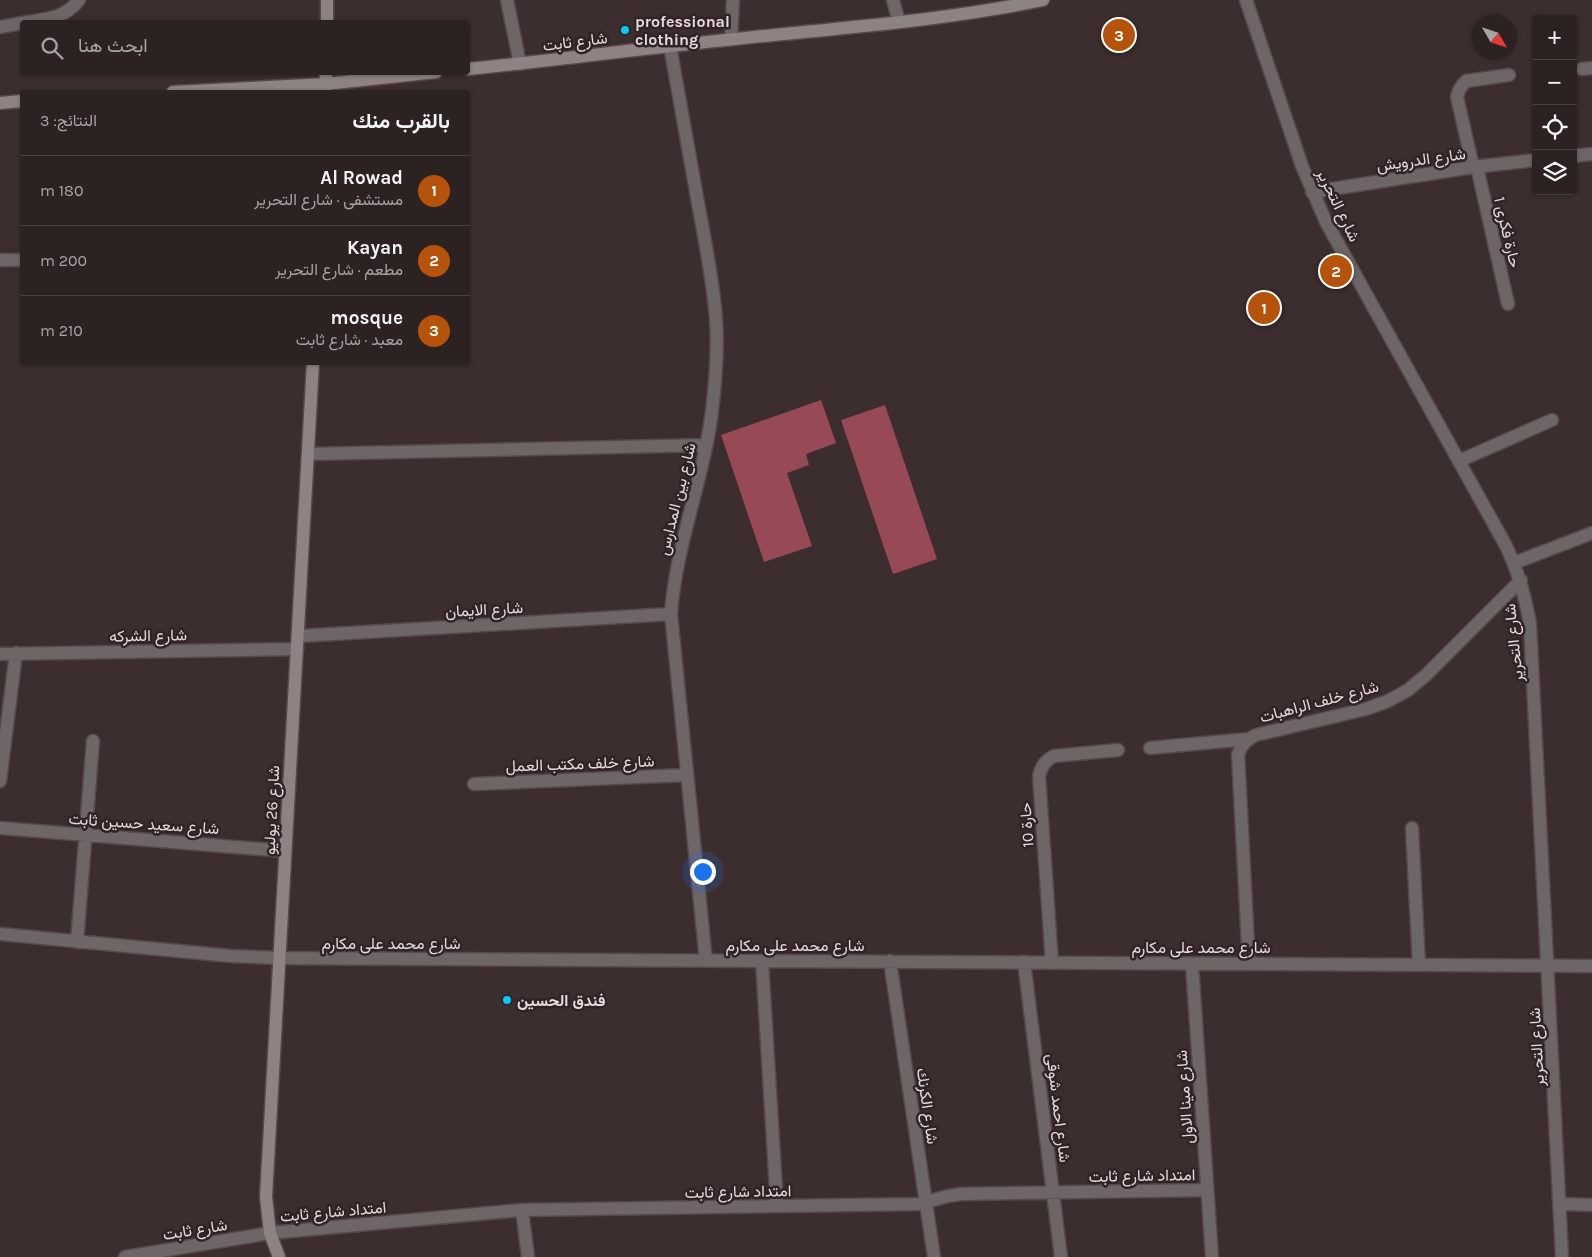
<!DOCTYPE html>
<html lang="ar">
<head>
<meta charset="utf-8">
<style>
  body { margin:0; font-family:Karla,Vazirmatn,sans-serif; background:#352a2a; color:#f1f3f6; direction:rtl }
  .controls { position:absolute; right:15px; top:15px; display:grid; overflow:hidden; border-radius:5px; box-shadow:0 1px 4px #0004 }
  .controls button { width:45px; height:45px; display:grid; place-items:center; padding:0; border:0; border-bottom:1px solid #483f40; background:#2d2222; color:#f1f3f6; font:25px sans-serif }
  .compass { position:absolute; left:1472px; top:15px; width:45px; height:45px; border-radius:50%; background:#2d2222; box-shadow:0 1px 4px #0004; rotate:129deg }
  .you { position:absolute; left:702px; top:871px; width:18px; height:18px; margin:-12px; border:4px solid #fff; border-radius:50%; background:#1a73e8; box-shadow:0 0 0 8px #1a73e833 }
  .badge { display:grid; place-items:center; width:32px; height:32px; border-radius:50%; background:#b45309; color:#fff; font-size:16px; font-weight:700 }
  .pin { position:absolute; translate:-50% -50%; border:2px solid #fff; box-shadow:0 1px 5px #0006 }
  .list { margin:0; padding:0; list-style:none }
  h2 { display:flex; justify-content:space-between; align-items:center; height:65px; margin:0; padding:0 20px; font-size:21px }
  h2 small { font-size:16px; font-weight:400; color:#a7a4a5 }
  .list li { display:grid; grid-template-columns:32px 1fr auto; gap:15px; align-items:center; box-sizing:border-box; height:70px; padding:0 20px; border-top:1px solid #483f40 }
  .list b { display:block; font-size:19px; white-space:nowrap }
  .list p { margin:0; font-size:16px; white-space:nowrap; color:#a7a4a5 }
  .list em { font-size:16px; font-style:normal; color:#a7a4a5 }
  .icon { flex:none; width:28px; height:28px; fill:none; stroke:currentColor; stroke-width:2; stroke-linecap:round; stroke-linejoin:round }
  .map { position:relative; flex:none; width:1592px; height:1257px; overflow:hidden; direction:ltr }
  .search { position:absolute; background:#2d2222; box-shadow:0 1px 4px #0004; left:20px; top:20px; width:450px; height:55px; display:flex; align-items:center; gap:12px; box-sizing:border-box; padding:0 18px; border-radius:5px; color:#a7a4a5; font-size:19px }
  .panel { position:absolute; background:#2d2222; box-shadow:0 1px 4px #0004; left:20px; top:90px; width:450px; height:275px; border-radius:5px; direction:rtl }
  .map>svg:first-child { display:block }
  .building { fill:#974a56 }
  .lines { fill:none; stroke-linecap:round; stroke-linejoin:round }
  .street-casing { stroke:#57494a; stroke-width:15 }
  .secondary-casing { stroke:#57494a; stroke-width:15 }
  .street { stroke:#6d6566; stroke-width:12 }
  .secondary { stroke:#8e8283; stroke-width:12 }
  .poi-dot { fill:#02cbf9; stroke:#322325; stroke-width:2 }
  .labels { text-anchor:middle; stroke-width:5; stroke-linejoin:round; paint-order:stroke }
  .poi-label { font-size:16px; font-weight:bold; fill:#e4dadb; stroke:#322325; text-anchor:start }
  .street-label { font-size:16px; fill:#e4dadb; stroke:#322325 }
</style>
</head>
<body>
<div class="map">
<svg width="1592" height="1257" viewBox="0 0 1592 1257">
  <rect width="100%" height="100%" fill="#3c2d2e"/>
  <path class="building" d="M821,400L836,443L806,454L809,465L787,473L812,546L764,562L721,435Z
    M885,405L937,559L893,574L841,420Z"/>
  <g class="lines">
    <g class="street-casing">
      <path id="street" d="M507,0L520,64
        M893,0L899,22
        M1246,0L1302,166L1326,222L1505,544C1518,570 1525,595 1530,624L1562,1257
        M27,22C48,19 65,18 79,0
        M0,27L22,23
        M731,39L733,0
        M670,46C679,99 689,151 698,203C705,241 713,280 716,319C718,346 716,375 713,402C706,474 676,542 671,614L706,961
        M1582,69L1592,68
        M1573,156L1592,154
        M1473,167L1457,97C1458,90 1461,86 1466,81L1509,75
        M1477,167L1508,304
        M1312,192L1473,167L1536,160
        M0,260H22
        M309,454L706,445
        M1459,461L1552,420
        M1514,563L1592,533
        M299,636L671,614
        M0,654L297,649
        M1150,748L1248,739
        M0,781L16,653
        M474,784L687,775
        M0,828L285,851
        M1412,828L1419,965
        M0,934L231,956L279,958L1592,966
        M77,942L93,741
        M762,961L777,1206
        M890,961L934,1257
        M1024,962L1061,1257
        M1052,963L1039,776C1042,765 1045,761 1054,756L1118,750
        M1192,964L1212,1257
        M1249,964L1238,754C1242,744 1247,739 1256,735L1366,709L1388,701L1408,690L1426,675L1521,580
        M1560,1204L1592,1205
        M522,1210L528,1257
        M125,1257L270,1233L522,1210L919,1204L948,1196L961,1194L1207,1190"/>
    </g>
    <g class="secondary-casing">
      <path id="secondary" d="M327,22V0
        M468,69C557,60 646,48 735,39C838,28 942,21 1043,0
        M173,92L326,84L436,72
        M325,92L326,72
        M0,103L22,101
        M279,1257L270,1233L266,1197L313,362"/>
    </g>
    <use href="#street" class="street"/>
    <use href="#secondary" class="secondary"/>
  </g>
  <g class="poi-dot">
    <circle cx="625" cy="30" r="5"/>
    <circle cx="507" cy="1000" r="5"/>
  </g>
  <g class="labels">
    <g class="poi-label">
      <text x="635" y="27">professional<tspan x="635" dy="18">clothing</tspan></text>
      <text x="517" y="1006">فندق الحسين</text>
    </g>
    <g class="street-label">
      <text transform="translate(575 41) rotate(-7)" y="6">شارع ثابت</text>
      <text transform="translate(1421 159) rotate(-8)" y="6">شارع الدرويش</text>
      <text transform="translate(1339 205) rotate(64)" y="6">شارع التحرير</text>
      <text transform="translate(1508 232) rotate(77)" y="6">حارة فكرى 1</text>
      <text transform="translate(676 499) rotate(-76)" y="6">شارع بين المدارس</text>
      <text transform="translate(484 609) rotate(-3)" y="6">شارع الايمان</text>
      <text transform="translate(148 635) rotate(-1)" y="6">شارع الشركه</text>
      <text transform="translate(1513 643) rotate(-96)" y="6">شارع التحرير</text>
      <text transform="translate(1319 701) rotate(-15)" y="6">شارع خلف الراهبات</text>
      <text transform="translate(580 763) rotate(-2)" y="6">شارع خلف مكتب العمل</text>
      <text transform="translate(271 810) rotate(-87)" y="6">شارع 26 يوليو</text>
      <text transform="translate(144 823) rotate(4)" y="6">شارع سعيد حسين ثابت</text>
      <text transform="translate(1026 825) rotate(-94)" y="6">حارة 10</text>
      <text x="391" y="949">شارع محمد على مكارم</text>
      <text x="795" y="951">شارع محمد على مكارم</text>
      <text x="1201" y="953">شارع محمد على مكارم</text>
      <text transform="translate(1536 1047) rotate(-93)" y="6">شارع التحرير</text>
      <text transform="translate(1184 1097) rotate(-94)" y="6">شارع مينا الاول</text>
      <text transform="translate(928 1106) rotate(82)" y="6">شارع الكرنك</text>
      <text transform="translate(1059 1108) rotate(83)" y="6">شارع احمد شوقى</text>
      <text transform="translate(1142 1175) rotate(-1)" y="6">امتداد شارع ثابت</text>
      <text transform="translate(738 1191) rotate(-1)" y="6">امتداد شارع ثابت</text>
      <text transform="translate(333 1211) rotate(-5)" y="6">امتداد شارع ثابت</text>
      <text transform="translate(195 1229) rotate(-9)" y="6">شارع ثابت</text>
    </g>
  </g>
</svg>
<div class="controls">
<button>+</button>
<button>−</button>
<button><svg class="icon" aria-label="locate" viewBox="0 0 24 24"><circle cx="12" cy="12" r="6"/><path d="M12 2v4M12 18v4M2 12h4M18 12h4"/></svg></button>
<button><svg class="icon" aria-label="layers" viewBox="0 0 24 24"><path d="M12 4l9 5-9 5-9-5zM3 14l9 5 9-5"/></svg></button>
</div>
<svg class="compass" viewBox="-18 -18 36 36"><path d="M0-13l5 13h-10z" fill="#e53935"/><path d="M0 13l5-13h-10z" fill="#a7a4a5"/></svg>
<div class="you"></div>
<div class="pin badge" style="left:1264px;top:308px">1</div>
<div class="pin badge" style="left:1336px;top:271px">2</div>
<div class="pin badge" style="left:1119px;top:35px">3</div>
<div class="search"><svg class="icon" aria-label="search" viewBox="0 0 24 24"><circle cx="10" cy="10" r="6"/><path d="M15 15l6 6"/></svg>ابحث هنا</div>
<section class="panel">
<h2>بالقرب منك<small>النتائج: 3</small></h2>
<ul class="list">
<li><span class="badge">1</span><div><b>Al Rowad</b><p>مستشفى · شارع التحرير</p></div><em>180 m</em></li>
<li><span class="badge">2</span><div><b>Kayan</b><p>مطعم · شارع التحرير</p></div><em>200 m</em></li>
<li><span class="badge">3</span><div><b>mosque</b><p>معبد · شارع ثابت</p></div><em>210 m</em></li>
</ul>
</section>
</div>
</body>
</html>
